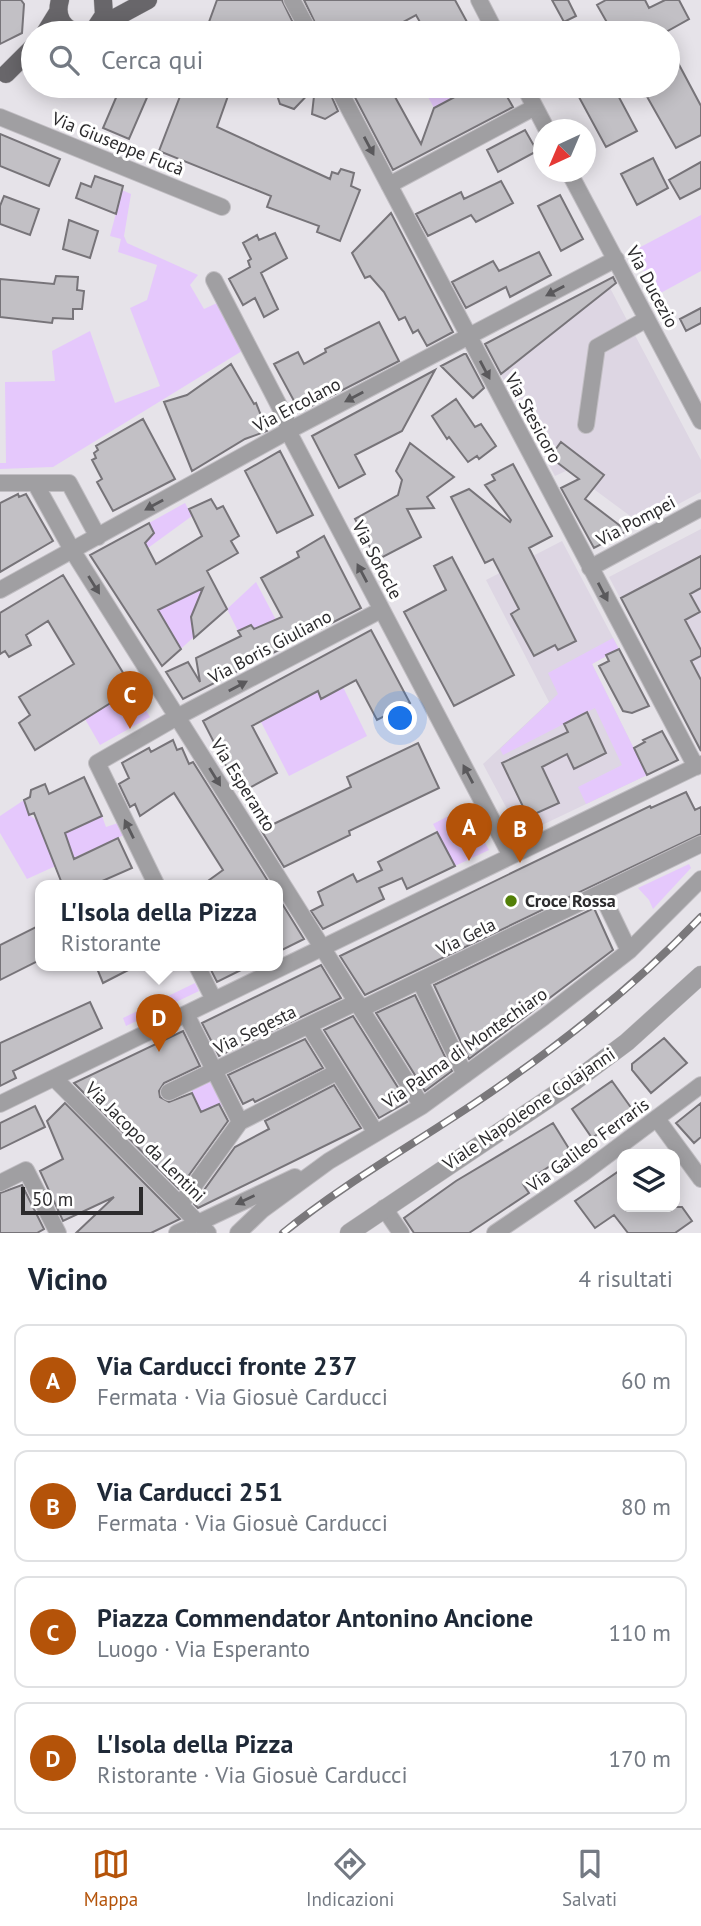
<!DOCTYPE html>
<html lang="it">
<head>
<meta charset="utf-8">
<style>
  body { margin:0; font-family:"PT Sans",sans-serif; background:#f6f6f7; color:#1f2937 }
  .controls { position:absolute; right:21px; bottom:21px; display:grid; overflow:hidden; border-radius:14px; box-shadow:0 4px 18px #0003 }
  .controls button { width:63px; height:63px; display:grid; place-items:center; padding:0; border:0; border-bottom:2px solid #e0e1e3; background:#fff; color:#1f2937; font:35px sans-serif }
  .compass { position:absolute; left:533px; top:119px; width:63px; height:63px; border-radius:50%; background:#fff; box-shadow:0 4px 18px #0003; rotate:224deg }
  .scale { position:absolute; left:21px; bottom:18px; width:122px; box-sizing:border-box; padding-left:7px; border:4px solid #2c2b2d; border-top:0; font-size:19px; line-height:24px; white-space:nowrap; color:#2c2b2d; -webkit-text-stroke:5px #fff; paint-order:stroke }
  .you { position:absolute; left:401px; top:719px; width:24px; height:24px; margin:-18px; border:5px solid #fff; border-radius:50%; background:#1a73e8; box-shadow:0 0 0 10px #1a73e833 }
  .badge { display:grid; place-items:center; width:46px; height:46px; border-radius:50%; background:#b45309; color:#fff; font-size:23px; font-weight:700 }
  .pin { position:absolute; translate:-50% -58px; filter:drop-shadow(0 2px 4px #0008) }
  .pin::after { content:''; position:absolute; top:37px; width:24px; height:21px; background:inherit; clip-path:polygon(0 0,100% 0,50% 100%) }
  .popup { position:absolute; left:35px; top:880px; width:248px; height:91px; box-sizing:border-box; display:grid; place-content:center; border-radius:14px; background:#fff; filter:drop-shadow(0 2px 5px #0005); font-size:23px; white-space:nowrap; color:#747a83 }
  .popup b { font-size:26px; color:#1f2937 }
  .popup::after { content:''; position:absolute; left:50%; top:100%; margin-left:-14px; border:14px solid transparent; border-top-color:#fff }
  .list { margin:0; padding:0; list-style:none }
  h2 { display:flex; justify-content:space-between; align-items:center; height:91px; margin:0; padding:0 28px; font-size:30px }
  h2 small { font-size:23px; font-weight:400; color:#747a83 }
  .list li { display:grid; grid-template-columns:46px 1fr auto; gap:21px; align-items:center; box-sizing:border-box; height:112px; margin:0 14px 14px; padding:0 14px; border:2px solid #e0e1e3; border-radius:14px }
  .list b { display:block; font-size:26px; white-space:nowrap }
  .list p { margin:0; font-size:23px; white-space:nowrap; color:#747a83 }
  .list em { font-size:23px; font-style:normal; color:#747a83 }
  .icon { flex:none; width:38px; height:38px; fill:none; stroke:currentColor; stroke-width:2; stroke-linecap:round; stroke-linejoin:round }
  .map { position:relative; flex:none; width:701px; height:1233px; overflow:hidden }
  .search { position:absolute; background:#fff; box-shadow:0 4px 18px #0003; left:21px; right:21px; top:21px; height:77px; display:flex; align-items:center; gap:18px; box-sizing:border-box; padding:0 24px; border-radius:38px; color:#747a83; font-size:26px }
  .sheet { height:595px; background:#fff }
  nav { display:flex; justify-content:space-around; align-items:center; box-sizing:border-box; height:98px; border-top:2px solid #e0e1e3; background:#fff; font-size:19px; color:#747a83 }
  nav a { display:grid; justify-items:center; gap:4px }
  nav .on { color:#b45309 }
  .map>svg:first-child { display:block }
  .built { fill:#ddd6e3 }
  .green { fill:#e5c8fc }
  .building { fill:#c2c0c5; stroke:#777479; stroke-width:2 }
  .lines { fill:none; stroke-linecap:round; stroke-linejoin:round }
  .minor-casing { stroke:#c1bec3; stroke-width:18 }
  .tertiary-casing { stroke:#c1bec3; stroke-width:19 }
  .primary-casing { stroke:#c1bec3; stroke-width:19 }
  .minor { stroke:#a09fa2; stroke-width:16 }
  .tertiary { stroke:#a09fa2; stroke-width:18 }
  .primary { stroke:#68666a; stroke-width:18 }
  .rail-casing { stroke:#7a787b; stroke-width:8 }
  .rail { stroke:#fff; stroke-width:5; stroke-dasharray:16; stroke-linecap:butt }
  .oneway { fill:#5a595c }
  .poi-dot { fill:#527f07; stroke:#fff; stroke-width:2.5 }
  .labels { text-anchor:middle; stroke-width:6; stroke-linejoin:round; paint-order:stroke }
  .street-label { font-size:18px; fill:#2c2b2d; stroke:#fff }
  .poi-label { font-size:18px; font-weight:bold; fill:#2c2b2d; stroke:#fff; text-anchor:start }
</style>
</head>
<body>
<div class="map">
<svg width="701" height="1233" viewBox="0 0 701 1233">
  <rect width="100%" height="100%" fill="#e6e3e9"/>
  <path class="built" d="M610,288L701,460V492L641,524L568,470L555,476L501,375Z
    M701,529V749H700L609,577Z
    M562,541L619,649L592,664L647,775L521,835L483,764L549,702L486,580Z"/>
  <path class="green" d="M422,86H462L466,91L434,108Z
    M122,190L131,194L124,236L127,243L198,275L190,285L204,309L217,303L242,351L53,467L0,469V463H6L5,382L55,381L52,351L90,331L115,403L160,386L130,308L147,300L157,265L118,252L121,239L110,236Z
    M701,215V271L657,295L633,251Z
    M185,503L192,516L148,548L145,543L153,533L149,523Z
    M210,577L217,592C202,603 182,614 196,635L162,666L155,655L167,649L158,610Z
    M256,582L276,620L255,631L251,625L238,631L227,609Z
    M613,638L619,649L592,664L647,775L586,804L578,787L622,765L595,708L503,755L500,749L558,694L548,673Z
    M343,687L367,736L289,776L261,722L318,691L321,699Z
    M133,689L150,717L100,745L85,719Z
    M24,800L29,815L67,841L65,833L102,816L106,827L118,823L124,835L27,879L0,833V816Z
    M466,807L489,850L455,866L433,824Z
    M689,864L691,868L653,909L649,900L638,888Z
    M195,983L199,991L126,1026L123,1018Z
    M210,1080L223,1106L213,1111L201,1112L191,1090Z"/>
  <path class="building" d="M0,0H21L24,4L22,33L0,44Z
    M217,0H282L298,33H205Z
    M304,0H455L473,33H426L416,15L383,33H320Z
    M552,0H568L576,16L564,22Z
    M606,0H645L649,8L665,0H679L689,19L664,33H613L597,5Z
    M668,44L701,106V135L676,148L641,86H668Z
    M121,86H152L129,139L103,128Z
    M184,86H219L218,89L229,93L217,127L330,179L332,172L338,174L341,169L354,173L351,186L360,190L340,241L317,232L319,226L267,207L271,196L159,151Z
    M274,86H327L338,111L325,119L312,114L315,87L294,109L280,104Z
    M349,86H389L421,144L434,108L466,91L462,86H501L513,107L393,170Z
    M573,86H613L637,131L606,147Z
    M525,130L537,151L498,172L487,150Z
    M0,134L60,159L49,186L0,166Z
    M653,158L668,188L637,205L621,174Z
    M701,162V188L680,199L669,180Z
    M95,176L123,186L116,214L76,198L81,183L91,187Z
    M501,181L513,203L476,222L471,215L428,236L416,214L461,192L464,199Z
    M560,195L583,239L561,251L538,206Z
    M4,196L39,209L30,235L0,224V206Z
    M391,213L453,332L427,346L418,330L413,333L405,317L399,320L384,292L370,276L365,278L352,253Z
    M69,220L98,231L90,258L63,249Z
    M275,233L287,258L261,273L278,309L264,317L255,298L243,305L229,279L250,267L248,261L251,259L243,243L257,235L259,240Z
    M539,252L551,275L510,297L506,287L466,308L452,282L493,261L499,271Z
    M56,276L78,277L77,290L84,291L82,309H73V319L53,318L52,323L0,317V279L54,284Z
    M613,277L616,283L501,374L485,344Z
    M701,308V323L686,331L680,319Z
    M379,322L399,361L300,412L274,364L298,352L304,364L326,352L325,349Z
    M464,354H466L484,388L473,398L441,366Z
    M231,364L254,404L256,403L267,431L245,439L192,471L164,402L187,395Z
    M435,370L402,431L355,455L365,474L339,488L312,436Z
    M456,399L475,427L481,424L496,446L479,459L477,456L468,462L449,437L447,439L432,416Z
    M143,419L175,479L113,511L97,482L102,479L92,460L96,458L94,453L98,450L96,446Z
    M561,442L604,475L585,499L627,531L594,548L561,488L579,479L550,457Z
    M410,443L454,477L427,497L434,508L407,509L421,537L377,560L355,519L398,495L402,480L396,471Z
    M280,451L313,515L277,533L245,471Z
    M513,464L552,536L529,548L576,641L558,650L555,645L534,656L511,614L519,609L493,559L485,563L451,497L469,489L510,522L511,520L485,485L495,480L492,475Z
    M18,494L19,497L26,494L53,541L0,572V503Z
    M211,499L217,509L223,506L239,536L231,541L238,553L207,571L227,609L194,638L191,617L203,588L158,610L181,649L162,666L90,555L149,523L154,533L145,543L156,564L202,536L189,509Z
    M324,536L361,608L183,699L166,672L188,662L200,682L196,658L241,636L238,631L251,625L254,629L282,617L261,578L299,557L297,552Z
    M701,556V588L690,594L700,612L685,620L701,650V656L691,661L701,680V751L621,598Z
    M452,557L514,675L454,706L404,612L446,590L434,566Z
    M63,575L133,689L35,750L19,723L30,715L19,697L74,664L48,621L26,635L31,645L9,657L5,651L0,654V613Z
    M371,630L410,703L377,720L356,680L321,699L318,691L252,726L277,773L240,793L203,721Z
    M619,649L649,706L632,713L623,711L599,666L609,661L606,655Z
    M587,712L606,753L574,769L567,754L542,767L559,803L528,817L502,763L568,732L564,724Z
    M662,731L678,760L647,775L634,748L645,742L643,740Z
    M173,740L177,750L182,748L189,764L193,762L271,886H201L223,870L174,793L140,816L135,804L130,807L119,784L129,778L122,763L149,748L151,752Z
    M418,743L439,788L349,831L350,835L284,867L261,830L351,787L347,777Z
    M84,777L102,816L65,833L74,859L118,838L132,868L91,886H63L34,813L29,815L24,800L30,797L31,790L45,784L49,794Z
    M686,792L695,810L701,807V834L365,995L340,956L650,806L651,808Z
    M437,832L455,866L407,889L402,878L379,888L384,899L323,929L311,911L323,905L318,892L353,874L357,882L382,870L378,862Z
    M278,897L304,939L278,952Z
    M594,908L613,950L469,1059L434,985Z
    M40,925V960L0,980V945Z
    M321,965L341,998L219,1056L202,1023Z
    M96,966H136L103,983Z
    M209,966H249L217,982Z
    M415,995L452,1071L425,1091L376,1013Z
    M90,1002L102,1028L13,1071L16,1078L0,1086V1043Z
    M353,1016L407,1102L379,1118L324,1030Z
    M183,1031L200,1066L164,1083L159,1091L160,1097L169,1102L192,1093L201,1112L219,1104L228,1121L179,1189L74,1083Z
    M664,1038L687,1063L651,1093L632,1070V1064Z
    M305,1039L323,1068L255,1102L253,1099L243,1104L228,1075Z
    M612,1081L632,1109L592,1138L572,1109Z
    M334,1085L361,1128L198,1208L194,1204L235,1147L269,1129L265,1121Z
    M65,1103L174,1213L180,1219L151,1233H76L114,1197L63,1221L40,1171L63,1159L47,1121Z
    M701,1103V1137L694,1143L676,1123Z
    M35,1106L45,1127L0,1149V1123Z
    M553,1123L571,1152L523,1184L529,1193L469,1233H414L404,1218L456,1181Z
    M622,1169V1207H682L692,1221L675,1233H628L614,1215L595,1228L575,1201Z
    M22,1185L44,1229L37,1233H0V1193Z"/>
  <g class="lines">
    <g class="minor-casing">
      <path id="minor" d="M292,0L310,33
        M479,0L496,33
        M337,86L696,767
        M524,86L547,130
        M0,117L222,207
        M569,172L701,421
        M389,185L535,107
        M214,280L286,419L288,431L511,856
        M586,425L597,347L647,319
        M0,483H69L98,537
        M35,483L72,550L422,1106
        M590,568L701,508
        M0,590L288,431L616,259
        M157,886L97,763L177,717L381,610
        M601,893L629,951
        M197,966L214,1000
        M420,981L465,1075
        M361,1009L701,844
        M309,1026L376,1133
        M54,1078L208,1233
        M169,1092L357,1002
        M0,1104L701,764
        M657,1119L701,1179
        M240,1122L337,1072
        M0,1183L26,1170L58,1233
        M180,1205L240,1122L186,1014
        M384,1208L401,1233
        M177,1233L295,1177
        M238,1233L262,1210L329,1161L422,1106L544,1017L629,951L701,879
        M495,1233L582,1174L701,1085"/>
    </g>
    <g class="tertiary-casing">
      <path id="tertiary" d="M349,1233L575,1081L627,1042L701,975"/>
    </g>
    <g class="primary-casing">
      <path id="primary" d="M60,0C55,17 63,30 81,33
        M94,30L104,15L103,0
        M45,33L58,12
        M87,33L148,0
        M6,74L33,47"/>
    </g>
    <use href="#minor" class="minor"/>
    <use href="#tertiary" class="tertiary"/>
    <use href="#primary" class="primary"/>
    <g class="rail-casing">
      <path id="rail" d="M283,1233C342,1185 409,1147 472,1105C554,1050 632,989 701,917"/>
    </g>
    <use href="#rail" class="rail"/>
  </g>
  <defs><path id="oneway-solid" d="M-6-.8H1V-3.2L6.5 0L1 3.2V.8H-6Z" transform="scale(1.75)"/></defs>
  <g class="oneway">
    <use href="#oneway-solid" transform="translate(369 146) rotate(62)"/>
    <use href="#oneway-solid" transform="translate(555 291) rotate(152)"/>
    <use href="#oneway-solid" transform="translate(485 370) rotate(62)"/>
    <use href="#oneway-solid" transform="translate(354 397) rotate(152)"/>
    <use href="#oneway-solid" transform="translate(154 505) rotate(151)"/>
    <use href="#oneway-solid" transform="translate(362 573) rotate(-118)"/>
    <use href="#oneway-solid" transform="translate(94 585) rotate(58)"/>
    <use href="#oneway-solid" transform="translate(603 592) rotate(62)"/>
    <use href="#oneway-solid" transform="translate(238 686) rotate(-28)"/>
    <use href="#oneway-solid" transform="translate(468 774) rotate(-118)"/>
    <use href="#oneway-solid" transform="translate(215 777) rotate(58)"/>
    <use href="#oneway-solid" transform="translate(129 829) rotate(-116)"/>
    <use href="#oneway-solid" transform="translate(245 1200) rotate(155)"/>
  </g>
  <circle class="poi-dot" cx="511" cy="901" r="7"/>
  <g class="labels">
    <g class="street-label">
      <text transform="translate(118 144) rotate(22)" y="6">Via Giuseppe Fucà</text>
      <text transform="translate(652 287) rotate(62)" y="6">Via Ducezio</text>
      <text transform="translate(297 405) rotate(-28)" y="6">Via Ercolano</text>
      <text transform="translate(533 418) rotate(62)" y="6">Via Stesicoro</text>
      <text transform="translate(636 521) rotate(-28)" y="6">Via Pompei</text>
      <text transform="translate(377 560) rotate(62)" y="6">Via Sofocle</text>
      <text transform="translate(270 647) rotate(-28)" y="6">Via Boris Giuliano</text>
      <text transform="translate(243 785) rotate(58)" y="6">Via Esperanto</text>
      <text transform="translate(466 937) rotate(-26)" y="6">Via Gela</text>
      <text transform="translate(255 1030) rotate(-26)" y="6">Via Segesta</text>
      <text transform="translate(465 1048) rotate(-35)" y="6">Via Palma di Montechiaro</text>
      <text transform="translate(529 1109) rotate(-34)" y="6">Viale Napoleone Colajanni</text>
      <text transform="translate(145 1142) rotate(45)" y="6">Via Jacopo da Lentini</text>
      <text transform="translate(588 1145) rotate(-36)" y="6">Via Galileo Ferraris</text>
    </g>
    <g class="poi-label">
      <text x="525" y="907">Croce Rossa</text>
    </g>
  </g>
</svg>
<div class="controls">
<button><svg class="icon" aria-label="layers" viewBox="0 0 24 24"><path d="M12 4l9 5-9 5-9-5zM3 14l9 5 9-5"/></svg></button>
</div>
<svg class="compass" viewBox="-18 -18 36 36"><path d="M0-13l5 13h-10z" fill="#e53935"/><path d="M0 13l5-13h-10z" fill="#747a83"/></svg>
<div class="scale">50 m</div>
<div class="you"></div>
<div class="pin badge" style="left:469px;top:861px">A</div>
<div class="pin badge" style="left:520px;top:863px">B</div>
<div class="pin badge" style="left:130px;top:729px">C</div>
<div class="pin badge" style="left:159px;top:1052px">D</div>
<div class="popup"><b>L'Isola della Pizza</b>Ristorante</div>
<div class="search"><svg class="icon" aria-label="search" viewBox="0 0 24 24"><circle cx="10" cy="10" r="6"/><path d="M15 15l6 6"/></svg>Cerca qui</div>
</div>
<section class="sheet">
<h2>Vicino<small>4 risultati</small></h2>
<ul class="list">
<li><span class="badge">A</span><div><b>Via Carducci fronte 237</b><p>Fermata · Via Giosuè Carducci</p></div><em>60 m</em></li>
<li><span class="badge">B</span><div><b>Via Carducci 251</b><p>Fermata · Via Giosuè Carducci</p></div><em>80 m</em></li>
<li><span class="badge">C</span><div><b>Piazza Commendator Antonino Ancione</b><p>Luogo · Via Esperanto</p></div><em>110 m</em></li>
<li><span class="badge">D</span><div><b>L'Isola della Pizza</b><p>Ristorante · Via Giosuè Carducci</p></div><em>170 m</em></li>
</ul>
</section>
<nav>
<a class="on"><svg class="icon" aria-label="map" viewBox="0 0 24 24"><path d="M3 6l6-2 6 2 6-2v14l-6 2-6-2-6 2zM9 4v14M15 6v14"/></svg>Mappa</a>
<a><svg class="icon" aria-label="directions" viewBox="0 0 24 24"><path d="M12 3l9 9-9 9-9-9zM9 14v-3h6M13 9l2 2-2 2"/></svg>Indicazioni</a>
<a><svg class="icon" aria-label="saved" viewBox="0 0 24 24"><path d="M7 4h10v16l-5-4-5 4z"/></svg>Salvati</a>
</nav>
</body>
</html>
